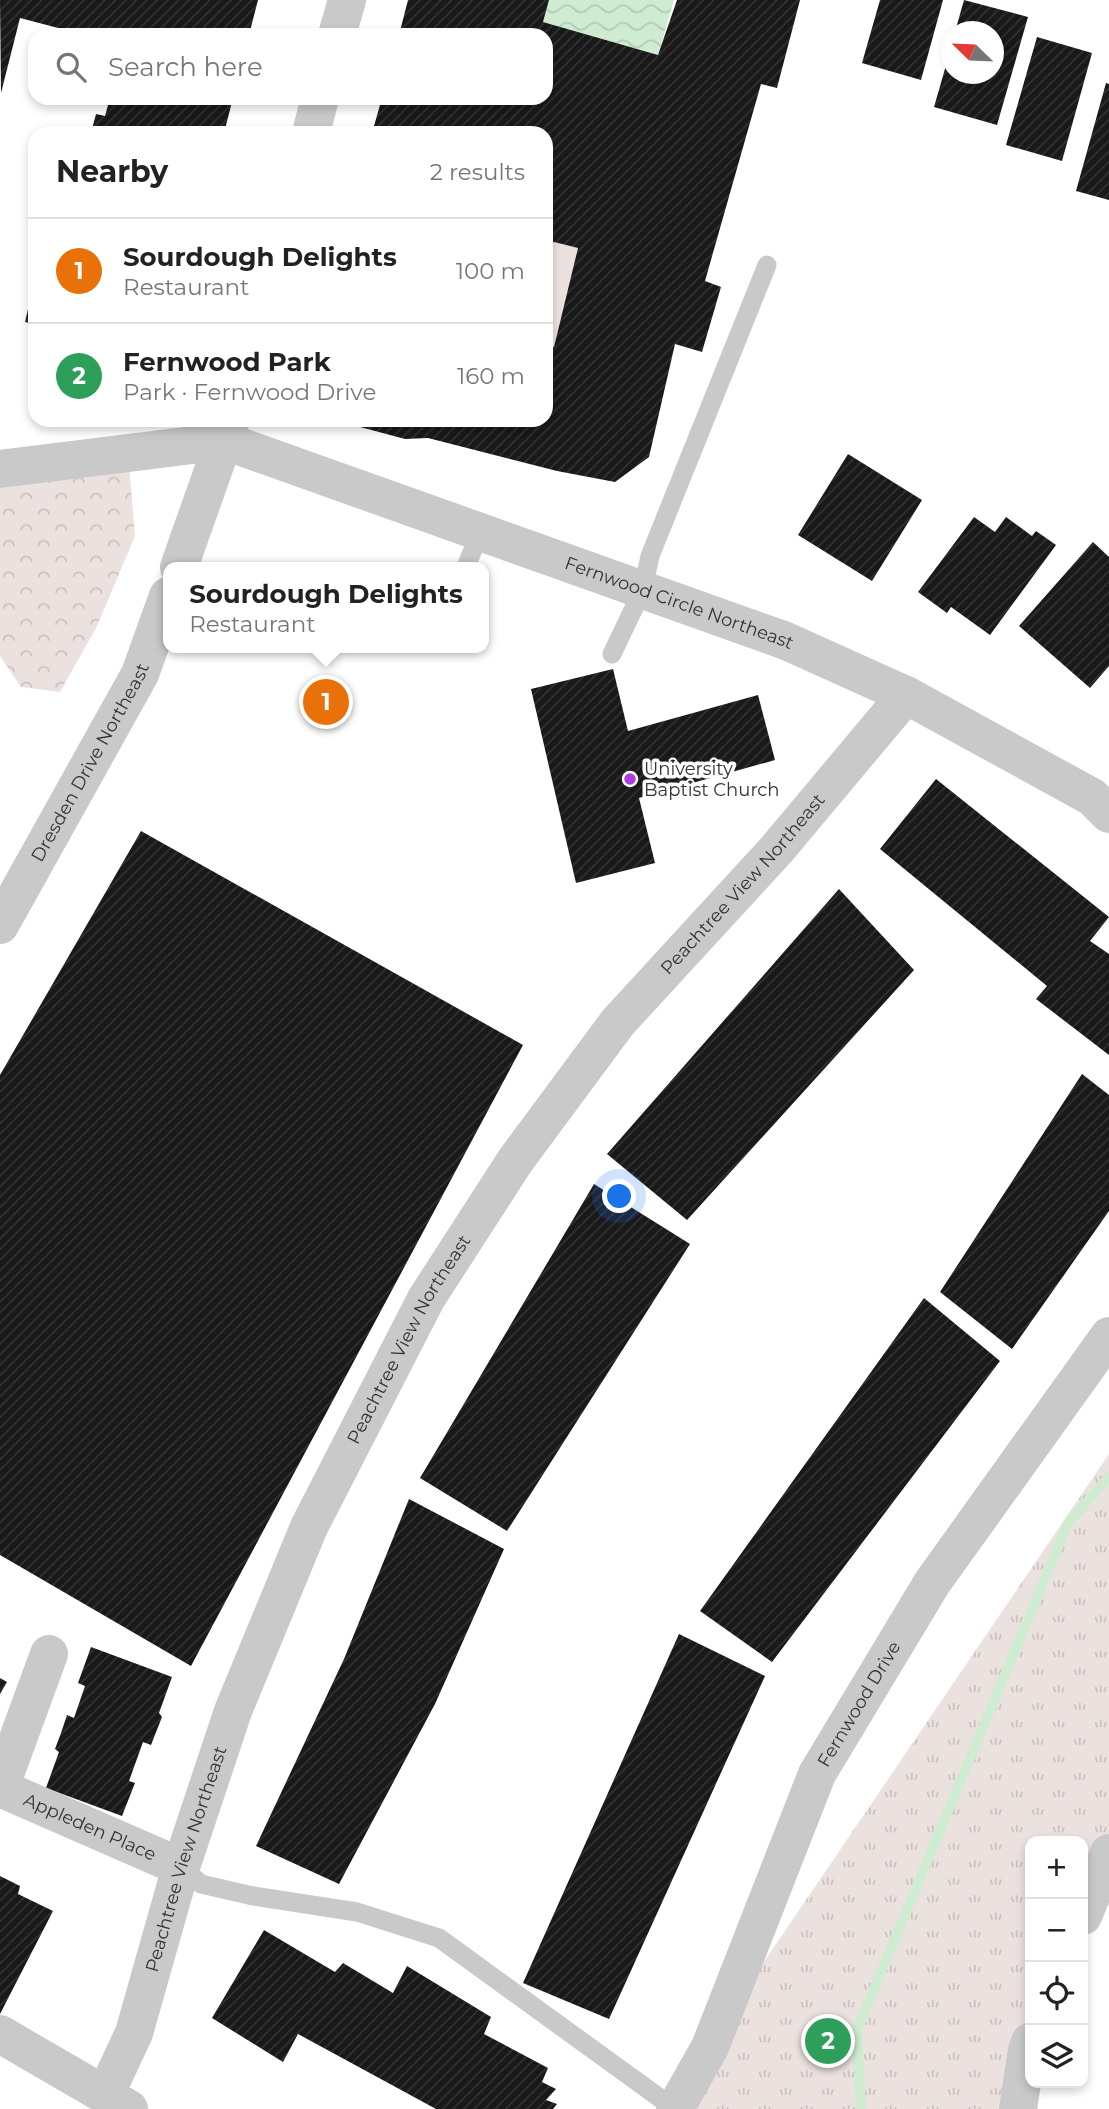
<!DOCTYPE html>
<html lang="en">
<head>
<meta charset="utf-8">
<style>
  body { margin:0; font-family:Montserrat,sans-serif; background:#f2f2f2; color:#222 }
  .controls { position:absolute; right:21px; bottom:21px; display:grid; overflow:hidden; border-radius:14px; box-shadow:0 4px 10px #0003 }
  .controls button { width:63px; height:63px; display:grid; place-items:center; padding:0; border:0; border-bottom:2px solid #e0e0e0; background:#fff; color:#222; font:35px sans-serif }
  .compass { position:absolute; left:941px; top:21px; width:63px; height:63px; border-radius:50%; background:#fff; box-shadow:0 4px 10px #0003; rotate:293deg }
  .you { position:absolute; left:620px; top:1197px; width:24px; height:24px; margin:-18px; border:5px solid #fff; border-radius:50%; background:#1a73e8; box-shadow:0 0 0 10px #1a73e833 }
  .badge { display:grid; place-items:center; width:46px; height:46px; border-radius:50%; background:#d93025; color:#fff; font-size:23px; font-weight:700 }
  .pin { position:absolute; translate:-50% -50%; border:4px solid #fff; box-shadow:0 2px 7px #0006 }
  .popup { position:absolute; left:163px; top:562px; width:326px; height:91px; box-sizing:border-box; display:grid; place-content:center; border-radius:14px; background:#fff; filter:drop-shadow(0 2px 5px #0005); font-size:23px; white-space:nowrap; color:#767676 }
  .popup b { font-size:26px; color:#222 }
  .popup::after { content:''; position:absolute; left:50%; top:100%; margin-left:-14px; border:14px solid transparent; border-top-color:#fff }
  .list { margin:0; padding:0; list-style:none }
  h2 { display:flex; justify-content:space-between; align-items:center; height:91px; margin:0; padding:0 28px; font-size:30px }
  h2 small { font-size:23px; font-weight:400; color:#767676 }
  .list li { display:grid; grid-template-columns:46px 1fr auto; gap:21px; align-items:center; box-sizing:border-box; height:105px; padding:0 28px; border-top:2px solid #e0e0e0 }
  .list b { display:block; font-size:26px; white-space:nowrap }
  .list p { margin:0; font-size:23px; white-space:nowrap; color:#767676 }
  .list em { font-size:23px; font-style:normal; color:#767676 }
  .icon { flex:none; width:38px; height:38px; fill:none; stroke:currentColor; stroke-width:2; stroke-linecap:round; stroke-linejoin:round }
  .map { position:relative; flex:none; width:1109px; height:2109px; overflow:hidden }
  .search { position:absolute; background:#fff; box-shadow:0 4px 10px #0003; left:28px; top:28px; width:525px; height:77px; display:flex; align-items:center; gap:18px; box-sizing:border-box; padding:0 24px; border-radius:21px; color:#767676; font-size:26px }
  .panel { position:absolute; background:#fff; box-shadow:0 4px 10px #0003; left:28px; top:126px; width:525px; height:301px; border-radius:21px }
  .map>svg:first-child { display:block }
  .green { fill:#ebe1df }
  .forest { fill:url(#forest-crowns) }
  .park { fill:url(#park-tufts) }
  .water { fill:url(#water-waves) }
  .lines { fill:none; stroke-linecap:round; stroke-linejoin:round }
  .stream { stroke:#cfecd3; stroke-width:10 }
  .building { fill:url(#building-hatch) }
  .service { stroke:#c9c9c9; stroke-width:19 }
  .minor { stroke:#c9c9c9; stroke-width:38 }
  .tertiary { stroke:#c9c9c9; stroke-width:38 }
  .poi-dot { fill:#aa3fde; stroke:#fff; stroke-width:2.5 }
  .labels { text-anchor:middle; stroke-width:7; stroke-linejoin:round; paint-order:stroke }
  .street-label { font-size:18px; fill:#323232; stroke:#fff }
  .poi-label { font-size:18px; fill:#323232; stroke:#fff; text-anchor:start }
</style>
</head>
<body>
<div class="map">
<svg width="1109" height="2109" viewBox="0 0 1109 2109">
  <defs>
    <pattern id="forest-crowns" width="20" height="18" patternUnits="userSpaceOnUse" patternTransform="scale(1.75)"><rect width="20" height="18" fill="#ebe1df"/><path d="M2 6a3 3 0 1 1 6 0M12 15a3 3 0 1 1 6 0" fill="none" stroke="#cac2c0"/></pattern>
    <pattern id="park-tufts" width="24" height="20" patternUnits="userSpaceOnUse" patternTransform="scale(1.75)"><rect width="24" height="20" fill="#ebe1df"/><path d="M3 7l-1-3M5 7V3M7 7l1-3M15 17l-1-3M17 17v-4M19 17l1-3" fill="none" stroke="#cac2c0"/></pattern>
    <pattern id="water-waves" width="16" height="10" patternUnits="userSpaceOnUse" patternTransform="scale(1.75)"><rect width="16" height="10" fill="#cfecd3"/><path d="M0 5q4-4 8 0t8 0" fill="none" stroke="#b2cbb6"/></pattern>
    <pattern id="building-hatch" width="6" height="6" patternUnits="userSpaceOnUse" patternTransform="scale(1.75)"><rect width="6" height="6" fill="#191919"/><path d="M-1 1l2-2M0 6l6-6M5 7l2-2" fill="none" stroke="#323232"/></pattern>
  </defs>
  <rect width="100%" height="100%" fill="#fff"/>
  <path class="green" d="M546,240L578,248L554,347L546,345Z"/>
  <path class="forest" d="M129,465L135,536L97,626L60,692L21,687L0,656V488Z"/>
  <path class="park" d="M1109,1454V1856L1083,1923V1841H1030V2069L1016,2109H664Z"/>
  <path class="water" d="M549,0H674L658,55L543,22Z"/>
  <g class="lines">
    <path class="stream" d="M861,2109L857,2030L1068,1523L1109,1477"/>
  </g>
  <path class="building" d="M0,0H258L249,35H85L20,18L1,93Z
    M408,0H549L543,22L658,55L677,0H800L777,88L761,84L705,281L721,287L702,352L675,344L649,457L615,482L557,471L428,438L405,439L338,421L546,420V345L554,347L578,248L546,240V133H372L382,98H546V35H399Z
    M880,0H943L921,80L862,63Z
    M964,0L1028,17L997,125L934,107L951,48V74H993V32H955Z
    M1037,37L1092,53L1062,161L1006,145Z
    M1106,83L1109,84V200L1076,191Z
    M110,98H233L224,133H91L96,114L105,116Z
    M34,284H35V324L25,322Z
    M848,454L922,500L872,581L798,535Z
    M974,517L995,532L1006,517L1032,536L1036,531L1056,545L990,635L951,607L947,613L918,592Z
    M1093,542L1109,557V666L1090,688L1019,626Z
    M613,669L628,731L758,695L775,760L639,798L655,863L576,883L531,689Z
    M936,779L1109,917L1090,941L1109,954V1055L1036,999L1047,986L880,849Z
    M141,831L523,1045L191,1666L0,1555V1075Z
    M839,889L914,970L687,1220L607,1154Z
    M1082,1074L1109,1095V1211L1012,1349L940,1292Z
    M594,1184L690,1244L507,1531L420,1478Z
    M924,1298L1000,1361L772,1662L700,1611Z
    M409,1499L504,1549L435,1704L339,1884L256,1846L344,1659Z
    M679,1634L765,1676L609,2019L523,1983Z
    M91,1647L172,1677L159,1713L162,1717L151,1745L143,1742L129,1781L135,1783L122,1816L46,1788L59,1752L55,1749L61,1733L67,1715L74,1718L85,1686L78,1683Z
    M0,1678L7,1682L0,1694Z
    M0,1876L20,1886L18,1894L53,1911L0,2014Z
    M264,1930L335,1972L343,1963L393,1993L407,1966L491,2017L484,2034L548,2068L542,2082L556,2089L546,2100L557,2104L553,2109H436L298,2034L283,2062L212,2018Z"/>
  <g class="lines">
    <path class="service" d="M466,567L480,532
      M612,654L643,589L650,556L767,265
      M181,1867L201,1884L253,1896L357,1912L439,1938L675,2109"/>
    <g class="minor">
      <path id="s1" d="M0,469L225,441L786,641L906,695L1092,797L1109,814"/>
      <path id="s2" d="M0,1788L181,1867"/>
      <path d="M0,1788L49,1654"/>
      <path d="M1083,1916L1109,1853"/>
      <path d="M0,2034L129,2109"/>
      <path id="s3" d="M105,2095L134,2033L181,1867L233,1711L309,1527L426,1299L515,1161L618,1022L777,849L906,695"/>
      <path id="s4" d="M675,2109L710,2047L817,1774L932,1583L1109,1336"/>
      <path d="M1018,2109L1027,2050L1030,2042"/>
    </g>
    <g class="tertiary">
      <path d="M337,35L347,0"/>
      <path d="M311,133L320,98"/>
      <path d="M179,567L231,420"/>
      <path id="s5" d="M0,925L140,674L168,596"/>
    </g>
  </g>
  <circle class="poi-dot" cx="630" cy="779" r="7"/>
  <g class="labels">
    <g class="street-label">
      <text dy="6" stroke="none"><textPath href="#s1" startOffset="709">Fernwood Circle Northeast</textPath></text>
      <text dy="6" stroke="none"><textPath href="#s5" startOffset="186">Dresden Drive Northeast</textPath></text>
      <text dy="6" stroke="none"><textPath href="#s3" startOffset="1384">Peachtree View Northeast</textPath></text>
      <text dy="6" stroke="none"><textPath href="#s3" startOffset="817">Peachtree View Northeast</textPath></text>
      <text dy="6" stroke="none"><textPath href="#s4" startOffset="446">Fernwood Drive</textPath></text>
      <text dy="6" stroke="none"><textPath href="#s2" startOffset="98">Appleden Place</textPath></text>
      <text dy="6" stroke="none"><textPath href="#s3" startOffset="250">Peachtree View Northeast</textPath></text>
    </g>
    <g class="poi-label">
      <text x="644" y="775">University<tspan x="644" dy="21">Baptist Church</tspan></text>
    </g>
  </g>
</svg>
<div class="controls">
<button>+</button>
<button>−</button>
<button><svg class="icon" aria-label="locate" viewBox="0 0 24 24"><circle cx="12" cy="12" r="6"/><path d="M12 2v4M12 18v4M2 12h4M18 12h4"/></svg></button>
<button><svg class="icon" aria-label="layers" viewBox="0 0 24 24"><path d="M12 4l9 5-9 5-9-5zM3 14l9 5 9-5"/></svg></button>
</div>
<svg class="compass" viewBox="-18 -18 36 36"><path d="M0-13l5 13h-10z" fill="#e53935"/><path d="M0 13l5-13h-10z" fill="#767676"/></svg>
<div class="you"></div>
<div class="pin badge" style="left:326px;top:702px;background:#e8710a">1</div>
<div class="popup"><b>Sourdough Delights</b>Restaurant</div>
<div class="pin badge" style="left:828px;top:2041px;background:#2e9e5b">2</div>
<div class="search"><svg class="icon" aria-label="search" viewBox="0 0 24 24"><circle cx="10" cy="10" r="6"/><path d="M15 15l6 6"/></svg>Search here</div>
<section class="panel">
<h2>Nearby<small>2 results</small></h2>
<ul class="list">
<li><span class="badge" style="background:#e8710a">1</span><div><b>Sourdough Delights</b><p>Restaurant</p></div><em>100 m</em></li>
<li><span class="badge" style="background:#2e9e5b">2</span><div><b>Fernwood Park</b><p>Park · Fernwood Drive</p></div><em>160 m</em></li>
</ul>
</section>
</div>
</body>
</html>
